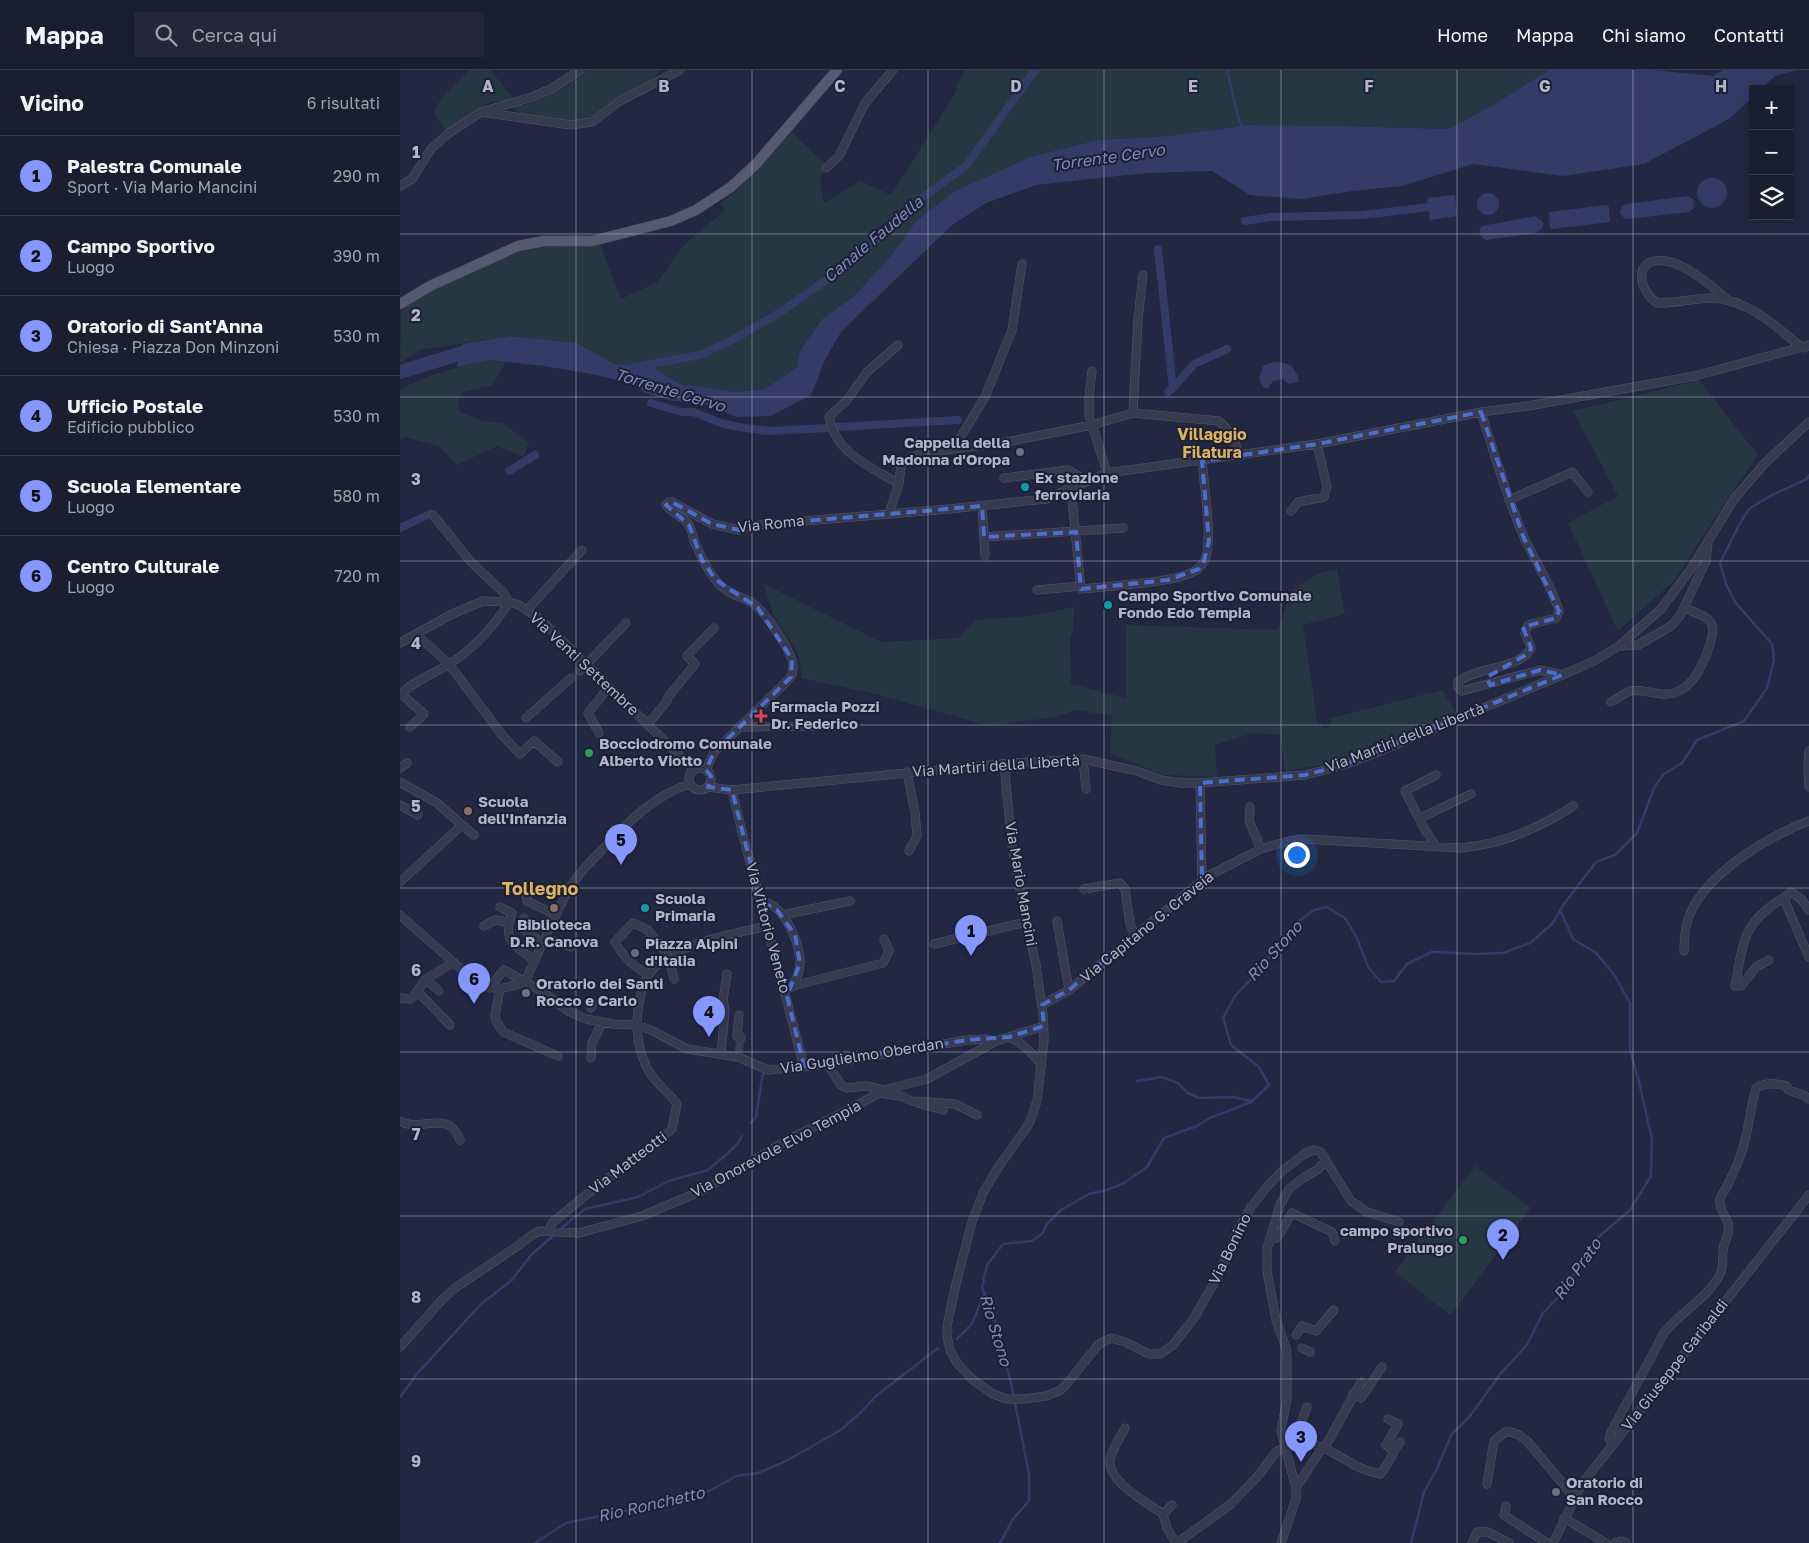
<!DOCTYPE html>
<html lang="it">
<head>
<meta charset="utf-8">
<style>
  body { margin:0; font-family:"Golos Text",sans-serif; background:#232739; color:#f1f3f6 }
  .controls { position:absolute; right:15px; top:15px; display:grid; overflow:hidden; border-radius:0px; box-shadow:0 2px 12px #0003 }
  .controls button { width:45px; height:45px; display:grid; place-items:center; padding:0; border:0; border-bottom:1px solid #383c4d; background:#1a1e31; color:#f1f3f6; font:25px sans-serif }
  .you { position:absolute; left:896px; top:784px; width:18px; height:18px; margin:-12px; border:4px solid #fff; border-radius:50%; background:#1a73e8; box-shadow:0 0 0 8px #1a73e833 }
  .badge { display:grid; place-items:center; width:32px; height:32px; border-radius:50%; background:#8496ff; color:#111; font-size:16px; font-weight:700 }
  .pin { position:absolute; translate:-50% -41px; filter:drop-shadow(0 1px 2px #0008) }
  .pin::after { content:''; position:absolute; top:26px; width:18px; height:15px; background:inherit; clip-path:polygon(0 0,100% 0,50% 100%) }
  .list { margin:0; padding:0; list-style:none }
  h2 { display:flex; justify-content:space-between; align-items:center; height:65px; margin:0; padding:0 20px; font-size:21px }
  h2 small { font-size:16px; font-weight:400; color:#9fa2ab }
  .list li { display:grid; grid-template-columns:32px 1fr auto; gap:15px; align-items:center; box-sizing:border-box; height:80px; padding:0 20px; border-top:1px solid #383c4d }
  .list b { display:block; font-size:19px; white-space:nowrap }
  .list p { margin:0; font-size:16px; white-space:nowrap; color:#9fa2ab }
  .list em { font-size:16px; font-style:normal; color:#9fa2ab }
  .icon { flex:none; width:28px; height:28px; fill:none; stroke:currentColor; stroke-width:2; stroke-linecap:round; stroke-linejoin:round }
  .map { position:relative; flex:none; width:1409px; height:1473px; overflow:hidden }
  header { display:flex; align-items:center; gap:30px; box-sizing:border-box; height:70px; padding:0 25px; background:#1a1e31; border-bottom:1px solid #383c4d }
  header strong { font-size:24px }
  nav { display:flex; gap:28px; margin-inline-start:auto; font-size:18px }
  .search { width:350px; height:45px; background:#232739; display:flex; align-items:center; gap:12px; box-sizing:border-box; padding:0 18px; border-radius:0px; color:#9fa2ab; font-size:19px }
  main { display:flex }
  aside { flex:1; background:#1a1e31 }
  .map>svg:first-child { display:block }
  .green { fill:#253742 }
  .water { fill:#333c67 }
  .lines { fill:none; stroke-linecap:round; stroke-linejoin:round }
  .stream { stroke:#333c67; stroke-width:2.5 }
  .canal { stroke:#333c67; stroke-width:8 }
  .river { stroke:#333c67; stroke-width:14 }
  .minor-tunnel { stroke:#383d56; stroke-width:8; stroke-dasharray:8 4; stroke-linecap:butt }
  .minor-casing { stroke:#52566b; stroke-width:9 }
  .major-casing { stroke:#404459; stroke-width:11 }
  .minor { stroke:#373b50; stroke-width:8 }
  .major { stroke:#555a70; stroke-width:10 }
  .marked { fill:none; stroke:#4a6dd4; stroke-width:4; stroke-dasharray:10 6; stroke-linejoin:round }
  .grid { fill:none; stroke:#b3b6cb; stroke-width:1; stroke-opacity:0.55 }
  .worship-dot { fill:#6b7280; stroke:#1c2035; stroke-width:2 }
  .culture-dot { fill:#0f9aa8; stroke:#1c2035; stroke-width:2 }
  .health-dot { fill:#e0444e; stroke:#1c2035; stroke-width:2 }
  .leisure-dot { fill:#2e9e5b; stroke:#1c2035; stroke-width:2 }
  .education-dot { fill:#8d6e63; stroke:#1c2035; stroke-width:2 }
  .service-dot { fill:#5c6f8a; stroke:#1c2035; stroke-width:2 }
  .labels { text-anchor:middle; stroke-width:4; stroke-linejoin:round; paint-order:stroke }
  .poi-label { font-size:15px; font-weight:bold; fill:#b3b6cb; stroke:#1c2035; text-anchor:start }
  .street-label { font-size:15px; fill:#b3b6cb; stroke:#1c2035 }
  .water-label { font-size:16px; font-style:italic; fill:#808bb9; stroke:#1c2035 }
  .neighbourhood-label { font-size:16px; font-weight:bold; fill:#deb35b; stroke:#1c2035 }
  .quarter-label { font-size:18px; font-weight:bold; fill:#deb35b; stroke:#1c2035 }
  .grid-label { font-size:16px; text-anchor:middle; font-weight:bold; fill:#b3b6cb; stroke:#1c2035; stroke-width:4; stroke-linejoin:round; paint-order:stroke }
</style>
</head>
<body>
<header>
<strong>Mappa</strong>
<div class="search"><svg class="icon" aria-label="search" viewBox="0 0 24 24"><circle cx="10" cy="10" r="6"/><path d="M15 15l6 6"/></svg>Cerca qui</div>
<nav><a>Home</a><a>Mappa</a><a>Chi siamo</a><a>Contatti</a></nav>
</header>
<main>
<aside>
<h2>Vicino<small>6 risultati</small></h2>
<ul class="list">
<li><span class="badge">1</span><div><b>Palestra Comunale</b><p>Sport · Via Mario Mancini</p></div><em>290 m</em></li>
<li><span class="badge">2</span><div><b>Campo Sportivo</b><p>Luogo</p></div><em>390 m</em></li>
<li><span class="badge">3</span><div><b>Oratorio di Sant'Anna</b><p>Chiesa · Piazza Don Minzoni</p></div><em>530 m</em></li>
<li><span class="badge">4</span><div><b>Ufficio Postale</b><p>Edificio pubblico</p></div><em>530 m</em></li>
<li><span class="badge">5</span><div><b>Scuola Elementare</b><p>Luogo</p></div><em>580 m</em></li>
<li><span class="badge">6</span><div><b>Centro Culturale</b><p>Luogo</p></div><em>720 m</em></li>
</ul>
</aside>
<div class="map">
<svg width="1409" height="1473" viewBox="0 0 1409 1473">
  <rect width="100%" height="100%" fill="#222841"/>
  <path class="green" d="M69,0H90L113,27L123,35L144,28L189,0H259L253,9L192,48L171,52L121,44L105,31L90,32L46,61L33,42L43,26Z
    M564,0H1149L1098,32L1049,59L938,56L851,55L768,66L698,70L630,87L555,121L516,151L491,186L454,226L422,249L400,281L397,297L365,319L336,322L280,314L250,296L214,294L177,273L110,266L20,280L0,293L1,240L33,220L119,181L144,177L200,174L221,229L257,212L284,175L325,140L320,134L339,118L391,62L425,93L420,113L424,133L460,111L491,125L554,25Z
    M90,290L106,292L92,315L64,322L57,330L60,342L82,351L103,353L129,373L123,387L97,376L57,395L39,376L5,367L0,370V319C31,304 57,297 90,290Z
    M1299,310L1358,385L1319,442L1275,510L1218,561L1168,453L1218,426L1173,341Z
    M937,499L945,544L903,555L917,650L923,658L930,657L931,648L1042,620L1057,644L940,692L885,701L880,665L853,663L815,675L817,707L763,705L710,683L712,646L676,640L655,647L589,656L479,625L402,608L398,583L373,544L364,514L481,572L559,568L576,550L629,546L674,537L673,559L670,570L671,614L726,628V555L878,560L893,520L917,504Z
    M1075,1096L1131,1138L1051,1245L995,1202Z"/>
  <path class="water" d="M1149,0H1253L1313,6L1323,0H1396L1375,6L1361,19H1353V27L1329,49L1244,94L1163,106L1073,94L1002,116L952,121L902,129L850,125L812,101L746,103L636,115L586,133L552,155L441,262L425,290L411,325L371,346L337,347L298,332L272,331L243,322L238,316L197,305L144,296L90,290L57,297L63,274L110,266L177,273L214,294L250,296L280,314L336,322L365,319L397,297L400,281L422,249L454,226L491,186L516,151L555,121L630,87L698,70L768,66L851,55L938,56L1049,59L1098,32Z
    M1297 123a15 15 0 1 1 30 0a15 15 0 1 1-30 0Z
    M1077 134a11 11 0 1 1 22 0a11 11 0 1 1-22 0Z
    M1055,125L1057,146L1030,150L1027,128Z
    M1287,126L1293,129L1294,136L1293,139L1289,142L1228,149L1224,148L1220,143L1222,136L1226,134Z
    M1207,135L1209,137L1210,152L1152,159L1150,157L1149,144L1150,142Z
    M1135,146L1143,152V157L1136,163L1086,170C1079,167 1077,162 1082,156Z
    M879,292L891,295L898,306L899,312L889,314L883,309L873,311L868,319L863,317L859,308L863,296L869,293Z"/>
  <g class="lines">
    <path class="stream" d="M827,0L838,47L843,59
      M737,1011L761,1007L778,1013L788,1023L799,1028L834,1027L850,1031
      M351,1053L356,1047L362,1008L364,1003
      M159,1160L185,1139L238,1127L269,1111L308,1100L327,1084L339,1072L342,1066
      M557,1269L572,1254L584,1224
      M0,1327L17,1304L80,1235L112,1210L131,1185L155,1164
      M135,1473L166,1453L259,1434L290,1424L309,1421L336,1406L358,1403L384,1392L441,1360L460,1343L476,1326L538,1278
      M600,1473L613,1449L629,1431V1404L611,1313L593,1244L582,1218L587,1195L603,1174L632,1171L643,1163L646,1155L661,1140L689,1124L707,1120L724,1113L747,1097L764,1068L797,1056L810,1048L851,1032L869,1015L859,997L831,975L823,948L835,926L851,909L899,851L914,840L927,837L945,848L957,868L968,897L981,912L994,911L1007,894L1032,882L1076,884L1103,883L1130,873L1152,854L1164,834L1196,792L1215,785L1237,763L1255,716L1264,704L1282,693L1297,670L1344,651L1367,618L1374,590L1372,574L1335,532L1326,514L1320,493L1339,455L1349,439L1370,426L1407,409L1409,405
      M1011,1473L1024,1422L1037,1399L1051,1365L1070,1346L1101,1303L1127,1275L1143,1243L1164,1221L1195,1170L1230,1140L1251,1106L1252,1069L1239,1012L1230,980V933L1215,906L1196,883L1173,869L1160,840"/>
    <path class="canal" d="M845,151L872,147L963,145L1037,136
      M758,179L773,318L768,322
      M234,297L300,285L334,269L379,243L448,195L523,127L566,96L635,0
      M773,318L794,294L827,279
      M251,333L282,342H293L324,354L345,358L369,361L427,358
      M437,357L558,350
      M109,401L135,385
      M0,458L30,444"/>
    <path class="river" d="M0,302L62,283L79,281"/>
    <path class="minor-tunnel" d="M339,982L340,970"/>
    <g class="minor-casing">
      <path id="minor" d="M85,41L132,27L151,19L180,0
        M426,98L439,86L465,33L493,0
        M0,116L12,109L31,79L49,63L81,42L171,55L192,52L220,31L280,0
        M1328,230C1313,217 1287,194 1266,191C1234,186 1236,218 1257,233C1275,234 1293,228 1311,228C1347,229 1375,255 1401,277L1405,278
        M498,275L467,302L447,330L429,347C435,383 471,397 499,414
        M692,301L689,328V345L707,403
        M1081,342C1094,383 1106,425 1123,465C1134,490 1151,514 1159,541L1156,548L1128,555L1125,563L1131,578C1121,599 1076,597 1058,612V617L1062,621L1140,600L1162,605
        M733,343L738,249L743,205
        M554,378L585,327L612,260L622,194
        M604,408L668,400L687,411
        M671,419L681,519C706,516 781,513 798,499C800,497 803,493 805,490C813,470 804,415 802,391
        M1109,430L1172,402L1188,422
        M582,436L585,486
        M891,441L898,432L924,427L927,417L917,374
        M489,443L499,414L501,394L521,383L607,372L692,355L733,343L819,351C831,361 835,372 840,386
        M33,445L71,492L104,523L109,532
        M584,467L723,458
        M637,520L681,516
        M127,540L182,480
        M16,564L49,594L102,665L120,684L134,671L158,692
        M0,573L52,544L83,531L109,532L119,535L139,548L294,700
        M1220,576L1238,575L1271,556L1280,546L1306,491L1308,473
        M180,601L226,553
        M1,624L24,644L10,657
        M0,625C12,612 31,605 46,596C73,580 93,558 109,532
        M1211,632C1217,629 1224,623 1231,621C1242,619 1251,623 1261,624C1290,627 1303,596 1310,574C1319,547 1305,547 1284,538
        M126,648L171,608
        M248,654L267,631L268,627L295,594L287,586L314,558
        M339,657L447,656
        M199,663L188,643L209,617
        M1409,681L1408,696L1409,717
        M683,689L686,719
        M604,694L612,776L626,852L636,895L643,945L644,970L637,1031L629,1054L597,1099L583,1123L572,1152L556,1214L547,1256V1266L550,1280L557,1293L573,1310L593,1324L607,1329H624L646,1326L659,1321L665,1316L699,1274L711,1268L725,1272L749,1284H760L773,1275L794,1248L817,1208L838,1160L851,1137L867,1117L881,1102L904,1084L914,1080L921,1082L925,1089L924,1093L917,1100L903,1108L889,1119L880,1135L867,1179V1201L876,1250L886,1278L887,1288V1329L881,1361L896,1418V1429L881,1473
        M0,698L7,693
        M289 709a11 11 0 1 1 22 0a11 11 0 1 1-22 0Z
        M306,700L314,682L383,615C387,611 393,606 393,599C395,584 364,540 351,532C341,527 329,524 321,516C309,504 302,488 295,473C293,468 292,460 289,455C283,446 272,444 266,435L269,432H272L312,454L339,460L357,455L549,439L646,429L707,403L917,374L1081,342L1128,336L1295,306L1409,275
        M507,702L515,743L517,766L509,781
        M1036,705L1005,721L1025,760L1036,776
        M0,712L37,733L62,755L0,812
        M800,713L802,810
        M308,717L332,720L610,693L683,689L737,701L761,710L781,713H800L905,705L944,695L973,684L1162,605L1194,591L1219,576L1261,539L1291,499L1334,429L1365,393L1409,352
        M332,720L342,762L404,996
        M0,735L18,745
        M850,737L849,750L861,779
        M1020,748L1071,724
        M62,755L74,765
        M684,819L720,813L725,819L730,854L735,865
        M126,820L127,831L156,845
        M360,831C384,833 399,871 400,892C400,901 397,909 392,917
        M100,837L112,843C102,871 114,875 135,891
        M1409,840L1401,829L1391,822L1385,827L1386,834L1409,887
        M0,845L77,913C97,921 105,919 125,912C140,881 152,848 170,818C178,804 190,792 202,780C227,753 254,725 290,714
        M382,845L450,831
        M124,848L122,858L143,874
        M657,851L669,920
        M84,856L95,850L108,852
        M146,868L171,877
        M534,874L626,852
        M1284,881C1284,869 1285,855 1290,844C1307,803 1369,766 1409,751
        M1369,890L1356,897L1341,916H1335C1344,870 1342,853 1385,827
        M248,905C234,896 223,887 215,872L233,853L248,860L269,887L274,909
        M30,913L39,921
        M393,916L483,893L489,881L484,869
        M89,918L104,900L141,921L170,942L186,949L213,954L236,955L251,960L287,979L338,987L368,1000L427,994L567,970L585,969L596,971L644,956
        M100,919L95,945L96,951L103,962L158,986
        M17,921L50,955
        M0,928L11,929L26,909L54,892
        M642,935L669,920L808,806L861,779L885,772L904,769L1061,778C1102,774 1138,759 1173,736
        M191,938L193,933
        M339,945L337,966L341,967L340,970
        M609,967C623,973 632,983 641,995
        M321,984L325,941L323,930L327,904
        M191,988L192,973L202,952
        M427,994L441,1015L447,1018L466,1016L484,1020
        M478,1023L501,1026L512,1031L555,1034L577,1045
        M518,1033L543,1040
        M0,1051C20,1064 47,1037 60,1070
        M925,1089L951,1131L967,1142L999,1152
        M148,1161L153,1152L191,1121L263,1067L272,1059L277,1034C267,1020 253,1012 246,996C238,979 236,958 238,940C240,929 241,916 247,907C269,873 331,865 367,856
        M870,1168H877L892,1143L932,1162L935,1171
        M896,1265L902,1256L916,1261L934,1240
        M0,1277L41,1231L55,1218L119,1175L132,1165L140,1161L179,1163L242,1146L306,1119L389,1069L456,1036L484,1020L527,1009L596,971
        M902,1278L910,1282
        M953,1324L961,1328L982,1297
        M988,1349L998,1354L986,1375L993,1380
        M725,1358C720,1368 712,1379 710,1390C707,1412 748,1433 763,1444
        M896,1367L907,1337
        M883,1368C909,1367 936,1384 958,1397C964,1400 973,1402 980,1404C989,1395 992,1382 1000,1372
        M1213,1373L1209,1369L1211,1362L1264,1263C1280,1242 1310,1227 1321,1202C1324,1195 1322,1187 1323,1180C1324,1171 1331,1163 1328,1154C1326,1146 1318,1138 1320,1129C1322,1123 1327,1118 1329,1112C1334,1102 1339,1091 1342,1081C1349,1060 1350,1038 1356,1018C1366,1012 1376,1013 1387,1016L1388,1020L1403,1025L1409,1029
        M924,1379L961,1312
        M1087,1414L1094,1371L1105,1362H1111L1119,1365L1127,1371L1174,1427
        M896,1418L922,1378
        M772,1435L763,1444L767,1458L776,1473
        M1106,1436L1104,1445L1147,1473
        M1164,1448L1206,1473
        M777,1473L831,1434L858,1406L876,1382L885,1377
        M1072,1473L1077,1462H1088L1109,1473
        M1153,1473L1182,1414L1409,1125
        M1215,1473L1221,1471L1226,1473"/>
    </g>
    <g class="major-casing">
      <path id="major" d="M0,234L30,216L118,176L144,171H192L271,151L296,140L331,117L356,94L437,0"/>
    </g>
    <use href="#minor" class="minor"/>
    <use href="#major" class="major"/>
  </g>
  <path class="marked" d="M1081,342L1123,466L1159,541L1156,548L1123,557L1131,578L1129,583L1087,607L1090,615L1140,600L1162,605L944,695L905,705L800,713L802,810L669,920L642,935L644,956L609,967L567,970L404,996L387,926L400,893L395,865L377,840L360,831L332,720L308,717L311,706L306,700L314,682L391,607L392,589L358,538L316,510L302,490L289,455L266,435L272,432L312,454L339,460L357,455L582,436L584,467L676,462L681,519L768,510L799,499L804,491L809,471L802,391L917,374Z"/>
  <path class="grid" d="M176,0V1473M352,0V1473M528,0V1473M704,0V1473M881,0V1473M1057,0V1473M1233,0V1473M0,164H1409M0,327H1409M0,491H1409M0,655H1409M0,818H1409M0,982H1409M0,1146H1409M0,1309H1409"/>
  <g class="worship-dot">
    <circle cx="620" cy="382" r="5"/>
    <circle cx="126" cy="923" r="5"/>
    <circle cx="1156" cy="1422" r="5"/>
  </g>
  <g class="culture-dot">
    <circle cx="625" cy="417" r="5"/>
    <circle cx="708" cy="535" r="5"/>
    <circle cx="245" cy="838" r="5"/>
  </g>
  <path class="health-dot" d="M358.5 638.5h5v5h5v5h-5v5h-5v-5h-5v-5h5z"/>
  <g class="leisure-dot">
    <circle cx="189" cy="683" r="5"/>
    <circle cx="1063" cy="1170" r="5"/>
  </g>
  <g class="education-dot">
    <circle cx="68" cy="741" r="5"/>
    <circle cx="154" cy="838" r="5"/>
  </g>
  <circle class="service-dot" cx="235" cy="883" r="5"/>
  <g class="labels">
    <g class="poi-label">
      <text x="610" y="378" text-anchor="end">Cappella della<tspan x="610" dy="17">Madonna d'Oropa</tspan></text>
      <text x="635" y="413">Ex stazione<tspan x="635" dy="17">ferroviaria</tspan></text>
      <text x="718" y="531">Campo Sportivo Comunale<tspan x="718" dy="17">Fondo Edo Tempia</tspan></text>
      <text x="371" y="642">Farmacia Pozzi<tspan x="371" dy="17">Dr. Federico</tspan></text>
      <text x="199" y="679">Bocciodromo Comunale<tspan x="199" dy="17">Alberto Viotto</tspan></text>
      <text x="78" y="737">Scuola<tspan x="78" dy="17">dell'Infanzia</tspan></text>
      <text x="255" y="834">Scuola<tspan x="255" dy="17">Primaria</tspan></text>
      <text x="154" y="860" text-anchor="middle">Biblioteca<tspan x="154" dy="17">D.R. Canova</tspan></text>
      <text x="245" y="879">Piazza Alpini<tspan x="245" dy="17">d'Italia</tspan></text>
      <text x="136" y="919">Oratorio dei Santi<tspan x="136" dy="17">Rocco e Carlo</tspan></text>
      <text x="1053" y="1166" text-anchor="end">campo sportivo<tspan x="1053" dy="17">Pralungo</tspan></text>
      <text x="1166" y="1418">Oratorio di<tspan x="1166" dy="17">San Rocco</tspan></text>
    </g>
    <g class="street-label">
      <text transform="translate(371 454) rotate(-6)" y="5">Via Roma</text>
      <text transform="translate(184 594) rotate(43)" y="5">Via Venti Settembre</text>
      <text transform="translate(1005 668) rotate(-21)" y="5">Via Martiri della Libertà</text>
      <text transform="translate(596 696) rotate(-4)" y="5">Via Martiri della Libertà</text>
      <text transform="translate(621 814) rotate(80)" y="5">Via Mario Mancini</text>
      <text transform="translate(747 857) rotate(-39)" y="5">Via Capitano G. Craveia</text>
      <text transform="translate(368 858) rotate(75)" y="5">Via Vittorio Veneto</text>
      <text transform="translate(462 986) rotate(-9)" y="5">Via Guglielmo Oberdan</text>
      <text transform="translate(376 1079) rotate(-28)" y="5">Via Onorevole Elvo Tempia</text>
      <text transform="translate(228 1093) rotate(-37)" y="5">Via Matteotti</text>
      <text transform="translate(830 1179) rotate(-64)" y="5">Via Bonino</text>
      <text transform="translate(1275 1295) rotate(-52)" y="5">Via Giuseppe Garibaldi</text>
    </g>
    <g class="water-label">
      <text transform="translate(708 87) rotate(-8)" y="6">Torrente Cervo</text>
      <text transform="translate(473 169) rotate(-40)" y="6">Canale Faudella</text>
      <text transform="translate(270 320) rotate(17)" y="6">Torrente Cervo</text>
      <text transform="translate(874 881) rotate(-48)" y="6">Rio Stono</text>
      <text transform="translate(1177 1199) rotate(-55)" y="6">Rio Prato</text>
      <text transform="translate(596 1260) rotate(73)" y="6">Rio Stono</text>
      <text transform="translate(251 1434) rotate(-13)" y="6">Rio Ronchetto</text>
    </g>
    <g class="neighbourhood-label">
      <text x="812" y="370">Villaggio<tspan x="812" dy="18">Filatura</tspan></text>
    </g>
    <g class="quarter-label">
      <text x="140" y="825">Tollegno</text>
    </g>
  </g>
  <g class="grid-label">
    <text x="88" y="22">A</text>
    <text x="264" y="22">B</text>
    <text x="440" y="22">C</text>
    <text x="616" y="22">D</text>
    <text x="793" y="22">E</text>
    <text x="969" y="22">F</text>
    <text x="1145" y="22">G</text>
    <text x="1321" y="22">H</text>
    <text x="16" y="88">1</text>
    <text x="16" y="251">2</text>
    <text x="16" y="415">3</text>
    <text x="16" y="579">4</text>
    <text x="16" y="742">5</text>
    <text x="16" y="906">6</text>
    <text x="16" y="1070">7</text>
    <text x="16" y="1233">8</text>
    <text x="16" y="1397">9</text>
  </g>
</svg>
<div class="controls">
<button>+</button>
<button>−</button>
<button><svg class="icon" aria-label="layers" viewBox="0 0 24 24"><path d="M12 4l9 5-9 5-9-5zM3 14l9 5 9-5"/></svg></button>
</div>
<div class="you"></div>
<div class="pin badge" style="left:571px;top:886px">1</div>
<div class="pin badge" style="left:1103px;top:1190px">2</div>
<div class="pin badge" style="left:901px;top:1392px">3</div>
<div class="pin badge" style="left:309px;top:967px">4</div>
<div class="pin badge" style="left:221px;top:795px">5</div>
<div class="pin badge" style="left:74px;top:934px">6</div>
</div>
</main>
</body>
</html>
